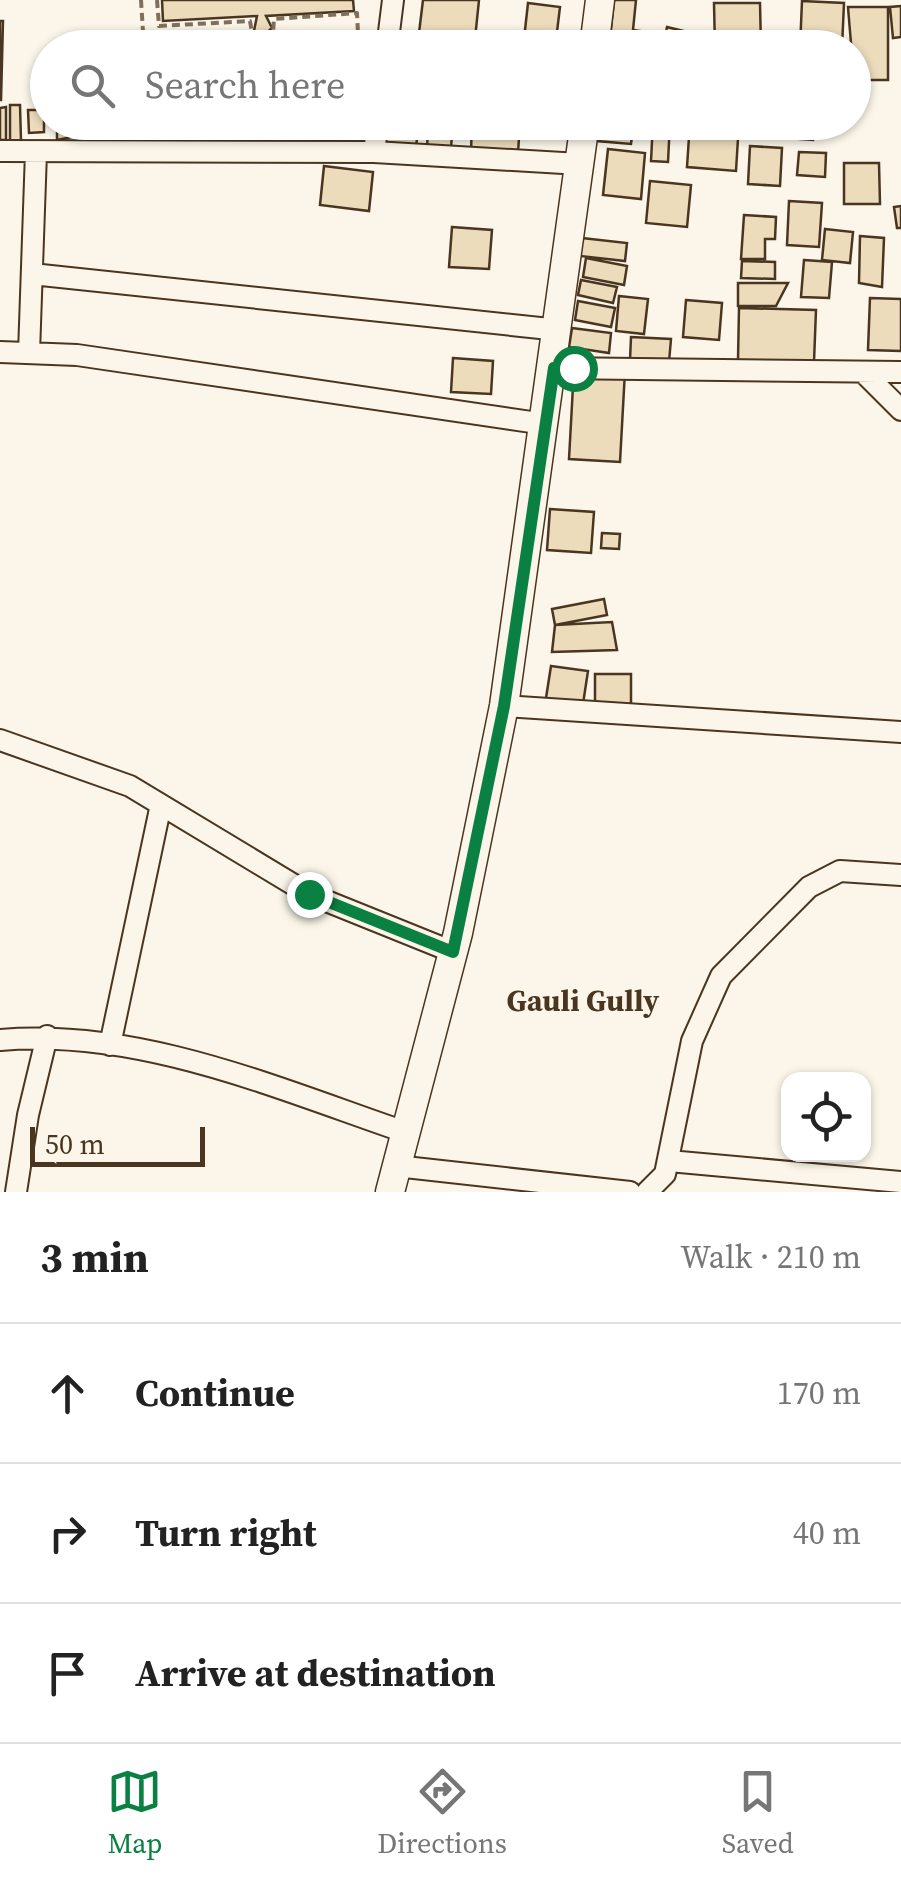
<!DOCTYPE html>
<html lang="en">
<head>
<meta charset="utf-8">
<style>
  body { margin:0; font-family:"Source Serif 4",serif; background:#f6f6f6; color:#222 }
  .controls { position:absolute; right:30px; bottom:30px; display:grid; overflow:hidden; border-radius:20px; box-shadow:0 2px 8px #0004 }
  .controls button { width:90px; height:90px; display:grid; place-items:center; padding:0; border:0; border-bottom:2px solid #e0e0e0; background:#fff; color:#222; font:50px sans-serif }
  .scale { position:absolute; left:30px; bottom:25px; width:175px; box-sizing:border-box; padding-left:10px; border:5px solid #4a3520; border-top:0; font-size:28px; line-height:35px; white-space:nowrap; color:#4a3520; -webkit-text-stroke:8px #fbf6e9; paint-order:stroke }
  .stop { position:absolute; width:30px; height:30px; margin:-22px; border:8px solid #0b8043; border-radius:50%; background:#fff }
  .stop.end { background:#0b8043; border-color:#fff; box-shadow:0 2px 10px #0008 }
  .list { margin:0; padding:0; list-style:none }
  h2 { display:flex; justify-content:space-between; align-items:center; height:130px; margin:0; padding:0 40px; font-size:42px }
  h2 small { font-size:32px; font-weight:400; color:#767676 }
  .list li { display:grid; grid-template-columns:65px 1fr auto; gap:30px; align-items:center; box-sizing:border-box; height:140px; padding:0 40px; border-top:2px solid #e0e0e0 }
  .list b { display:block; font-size:38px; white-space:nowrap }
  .list em { font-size:32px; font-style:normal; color:#767676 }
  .icon { flex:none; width:55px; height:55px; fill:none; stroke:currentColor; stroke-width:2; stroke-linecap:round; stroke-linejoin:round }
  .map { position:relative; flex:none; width:901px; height:1192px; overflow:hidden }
  .search { position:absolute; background:#fff; box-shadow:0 2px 8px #0004; left:30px; right:30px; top:30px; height:110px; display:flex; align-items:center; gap:25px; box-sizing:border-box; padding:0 35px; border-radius:55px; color:#767676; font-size:38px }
  .sheet { height:550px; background:#fff }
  nav { display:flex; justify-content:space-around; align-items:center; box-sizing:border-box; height:140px; border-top:2px solid #e0e0e0; background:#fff; font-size:28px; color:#767676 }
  nav a { display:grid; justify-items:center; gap:5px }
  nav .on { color:#0b8043 }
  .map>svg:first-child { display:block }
  .building { fill:#ecdcbc; stroke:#4a3520; stroke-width:2.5 }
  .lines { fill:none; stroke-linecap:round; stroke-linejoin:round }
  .minor-casing { stroke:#4a3520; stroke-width:24 }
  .tertiary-casing { stroke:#4a3520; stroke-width:31 }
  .path { stroke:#7f6f5c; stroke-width:4; stroke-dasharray:8 5; stroke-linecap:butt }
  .minor { stroke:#fbf6e9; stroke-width:20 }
  .tertiary { stroke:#fbf6e9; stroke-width:28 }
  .route { stroke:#0b8043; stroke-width:12 }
  .labels { text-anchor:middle; stroke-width:8; stroke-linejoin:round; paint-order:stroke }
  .neighbourhood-label { font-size:30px; font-weight:bold; fill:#4a3520; stroke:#fbf6e9 }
</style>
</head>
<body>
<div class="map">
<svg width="901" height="1192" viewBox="0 0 901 1192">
  <rect width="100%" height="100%" fill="#fbf6e9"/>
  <path class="building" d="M162,0H353L354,11L266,16L272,28L264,35L254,31L257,16L163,21Z
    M423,0H479L475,39L419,33Z
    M614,0H636L633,30L654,33L652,48H609Z
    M802,1L844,3L842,48H800Z
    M528,3L560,7L555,48H523Z
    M714,3H760L761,48H715Z
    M901,6V37L893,38L890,7Z
    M848,7H888V80H854Z
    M0,21H3L1,100H0Z
    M667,27L708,37L705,48H663Z
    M396,33L444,41L443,48H394Z
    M10,105H20L21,141L10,140Z
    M6,107V140H0V108Z
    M28,110H44V132L29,133Z
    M57,122H77V136L57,140Z
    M85,122H113V140L85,139Z
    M130,122H222V136L130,132Z
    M233,122H255V141H232Z
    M260,122H280L278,144L258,142Z
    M303,122H319L317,145L301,144Z
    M322,122H338L336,149L321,143Z
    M383,122H419L416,147L381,144Z
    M429,122H453L451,148L427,146Z
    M472,122H520L518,153L471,151Z
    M599,122H634L631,144L597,141Z
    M653,122H670L668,162L651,161Z
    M690,122H739L736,171L687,167Z
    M758,122H815L813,140L757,136Z
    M750,146L782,148L780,186L748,184Z
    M608,149L645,153L641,199L603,195Z
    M799,152L826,153L825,177L797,175Z
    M844,163H879L880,204H844Z
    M324,166L373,172L369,211L320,205Z
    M650,181L691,185L687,227L646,223Z
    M789,201L822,203L819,247L787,245Z
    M901,206V228H897L894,207Z
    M744,215L776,217L775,239H765V259H741Z
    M452,227L492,230L489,269L449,267Z
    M825,229L853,232L850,263L822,260Z
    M860,236L884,238L882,287L859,283Z
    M582,238L627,243L625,261L580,256Z
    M586,258L627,266L624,285L583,277Z
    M804,260L832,262L829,298L801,297Z
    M742,261L775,262V279L741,278Z
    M581,280L617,287L613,303L578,295Z
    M738,283H788L776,306H738Z
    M619,296L648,299L644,334L616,331Z
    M870,298L901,299V351L868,350Z
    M686,300L722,303L719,340L683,337Z
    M578,301L615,308L611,327L575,320Z
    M739,308L816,310L814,362L738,360Z
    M572,328L611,333L609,353L569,347Z
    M631,337L671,339L669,362L630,360Z
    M453,358L493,361L491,394L451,392Z
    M574,368L625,371L620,462L569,459Z
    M550,509L594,512L591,553L547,550Z
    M602,533L620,534L619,549L601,548Z
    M604,599L607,615L555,625L552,609Z
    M612,622L617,650L552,652L555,625Z
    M551,666L588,671L583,704L546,698Z
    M595,674H631V704H595Z"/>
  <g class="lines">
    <g class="minor-casing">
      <path id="minor" d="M387,48L393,0
        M0,151L374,152L378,122
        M374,152L580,164
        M32,274L559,330
        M0,352L77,355L545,424
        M29,353L36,152
        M554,368L901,372
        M863,372L901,410
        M504,706L901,732
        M0,740L130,786L309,894L453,952
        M0,1040C139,1028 276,1088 405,1132
        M110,1045L160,809
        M669,1161L901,1182
        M396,1166L630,1192
        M16,1192L28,1115L47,1036
        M647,1192L665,1174L692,1041L721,976L809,887L840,871L901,875"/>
    </g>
    <g class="tertiary-casing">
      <path id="tertiary" d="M594,48L600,0
        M390,1192L458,933L504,706L585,122"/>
    </g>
    <path class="path" d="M141,0L144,48
      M157,0L159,26L250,21L252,33L264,38L273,33L274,19L357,13L358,34L164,48"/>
    <use href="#minor" class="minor"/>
    <use href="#tertiary" class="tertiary"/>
  </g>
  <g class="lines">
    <path class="route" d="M309,894L453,952L504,706L554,368H574"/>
  </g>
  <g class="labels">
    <g class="neighbourhood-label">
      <text x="583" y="1011">Gauli Gully</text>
    </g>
  </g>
</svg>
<div class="controls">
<button><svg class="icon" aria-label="locate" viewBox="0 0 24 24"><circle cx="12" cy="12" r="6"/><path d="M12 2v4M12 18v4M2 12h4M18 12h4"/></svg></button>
</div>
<div class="scale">50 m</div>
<div class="stop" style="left:574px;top:368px"></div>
<div class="stop end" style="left:309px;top:894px"></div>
<div class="search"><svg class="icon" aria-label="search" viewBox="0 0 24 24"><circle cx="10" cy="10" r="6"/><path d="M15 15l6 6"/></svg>Search here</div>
</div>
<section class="sheet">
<h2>3 min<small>Walk · 210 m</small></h2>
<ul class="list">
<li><svg class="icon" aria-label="ahead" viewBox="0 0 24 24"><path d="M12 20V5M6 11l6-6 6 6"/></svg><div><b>Continue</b></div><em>170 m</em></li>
<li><svg class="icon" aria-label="right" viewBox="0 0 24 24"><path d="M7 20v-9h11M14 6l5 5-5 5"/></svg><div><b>Turn right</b></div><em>40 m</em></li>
<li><svg class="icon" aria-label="arrive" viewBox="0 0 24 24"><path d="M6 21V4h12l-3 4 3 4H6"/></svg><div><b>Arrive at destination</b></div></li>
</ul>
</section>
<nav>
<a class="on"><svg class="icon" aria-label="map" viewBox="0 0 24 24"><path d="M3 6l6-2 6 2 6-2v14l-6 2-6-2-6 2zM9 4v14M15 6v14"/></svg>Map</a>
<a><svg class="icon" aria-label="directions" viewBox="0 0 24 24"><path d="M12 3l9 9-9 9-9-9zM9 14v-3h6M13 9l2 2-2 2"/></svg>Directions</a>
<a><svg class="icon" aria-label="saved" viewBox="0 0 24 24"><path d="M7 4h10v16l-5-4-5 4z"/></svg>Saved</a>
</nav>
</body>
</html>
